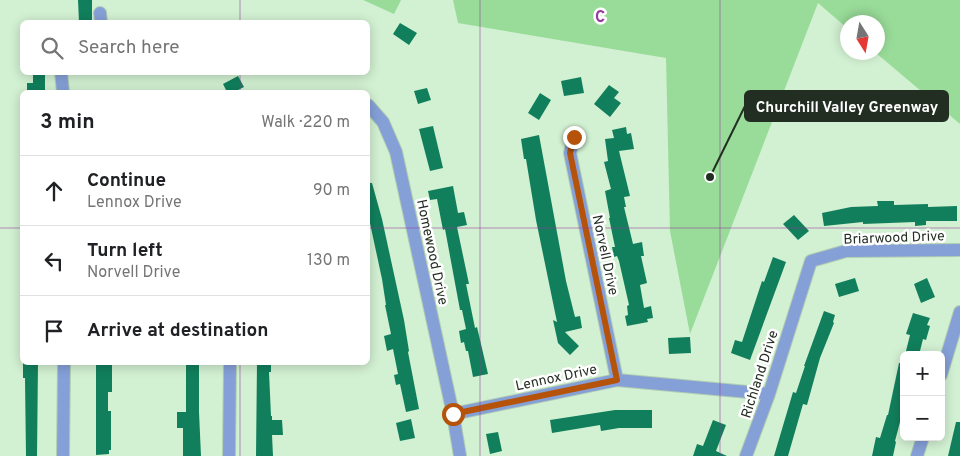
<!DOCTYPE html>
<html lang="en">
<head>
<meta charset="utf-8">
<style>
  body { margin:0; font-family:Overpass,sans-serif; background:#f2f2f2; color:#202124 }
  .controls { position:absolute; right:15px; bottom:15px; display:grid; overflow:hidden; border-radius:8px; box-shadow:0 2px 12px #0003 }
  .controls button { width:45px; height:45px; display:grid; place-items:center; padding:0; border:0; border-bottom:1px solid #e0e0e0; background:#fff; color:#202124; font:25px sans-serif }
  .compass { position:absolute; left:840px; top:15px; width:45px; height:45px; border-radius:50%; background:#fff; box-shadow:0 2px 12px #0003; rotate:169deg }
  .stop { position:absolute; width:15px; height:15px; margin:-11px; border:4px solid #b45309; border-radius:50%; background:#fff }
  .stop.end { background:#b45309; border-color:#fff; box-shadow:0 1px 5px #0008 }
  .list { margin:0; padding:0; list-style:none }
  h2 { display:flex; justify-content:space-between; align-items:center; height:65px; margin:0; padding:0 20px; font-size:21px }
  h2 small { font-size:16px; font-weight:400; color:#757577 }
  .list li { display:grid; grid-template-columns:32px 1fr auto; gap:15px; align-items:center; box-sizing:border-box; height:70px; padding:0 20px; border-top:1px solid #e0e0e0 }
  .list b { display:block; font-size:19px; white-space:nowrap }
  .list p { margin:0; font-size:16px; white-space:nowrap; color:#757577 }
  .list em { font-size:16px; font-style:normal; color:#757577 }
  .icon { flex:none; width:28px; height:28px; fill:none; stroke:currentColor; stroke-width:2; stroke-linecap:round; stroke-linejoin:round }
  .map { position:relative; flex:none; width:960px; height:456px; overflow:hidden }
  .search { position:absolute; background:#fff; box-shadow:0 2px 12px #0003; left:20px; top:20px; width:350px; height:55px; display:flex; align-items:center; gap:12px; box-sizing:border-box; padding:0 18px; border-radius:8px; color:#757577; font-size:19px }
  .panel { position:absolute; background:#fff; box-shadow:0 2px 12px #0003; left:20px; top:90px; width:350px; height:275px; border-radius:8px }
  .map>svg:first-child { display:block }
  .green { fill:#99dc99 }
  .building { fill:#117f5c }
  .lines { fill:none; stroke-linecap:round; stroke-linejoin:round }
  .minor-casing { stroke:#b2cdb2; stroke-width:14 }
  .minor { stroke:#85a0d7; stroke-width:12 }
  .route { stroke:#b45309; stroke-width:6 }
  .grid { fill:none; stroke:#98379f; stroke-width:1; stroke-opacity:0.55 }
  .labels { text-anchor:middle; stroke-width:5; stroke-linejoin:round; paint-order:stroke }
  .street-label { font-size:14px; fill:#232e23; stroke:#fff }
  .grid-label { font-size:16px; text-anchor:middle; font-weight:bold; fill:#98379f; stroke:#fff; stroke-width:5; stroke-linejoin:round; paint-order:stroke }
  .leader { fill:none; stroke:#232e23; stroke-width:2 }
  .callout-dot { fill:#232e23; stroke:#fff; stroke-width:2 }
  .callout { fill:#232e23; stroke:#232e23; stroke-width:2 }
  .callout-label { font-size:15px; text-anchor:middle; font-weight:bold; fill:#fff }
</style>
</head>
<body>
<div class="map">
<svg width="960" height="456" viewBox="0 0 960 456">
  <rect width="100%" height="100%" fill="#d2f0d2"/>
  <path class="green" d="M363,0H401L394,14Z
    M453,0H960V124L876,53L878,22H848L847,28L818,3L690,334L670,231L666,58L458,23Z"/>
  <path class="building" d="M78,0H92V21L79,22Z
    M400,23L417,33L409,45L393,34Z
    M33,74H45V92H27V83H33Z
    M238,76L244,87L234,92H227L223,84Z
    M581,77L584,93L564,96L561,81Z
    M609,85L619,92L614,98L621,103L610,117L594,104Z
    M427,88L431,100L418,104L414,91Z
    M540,93L551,100L539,120L528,113Z
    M433,126L443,168L430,171L419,129Z
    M626,127L627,134L631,133L634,149L619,151L630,196L624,197L626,207H624L633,244L642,242L644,256H641L647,283L640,285L644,308L651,306L653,318L647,319L648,322L627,326L625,316L628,315L627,306L629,305L619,261L617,256L614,257L612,247H615L609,218H610L605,191L611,189L604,162L608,161L605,139L614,138L612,130Z
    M539,135L566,281L575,317L580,316L582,328L565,332L579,346L570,355L558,343L553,320L557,322L536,220L526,159H524L521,139Z
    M368,183H372L382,219L404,320L409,351L408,352L419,409L406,412L400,384L396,385L394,375L398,374L393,349L387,351L384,336L391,334L385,305H386L382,279L368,214Z
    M453,186L458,213L464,212L467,225L457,227L469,284H466L475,328L477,327L488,374L473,377L468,351H466L464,342L461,343L459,331L466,329L462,310H460L445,229L443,230L437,199L430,200L428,191Z
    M877,201H894V205L928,204V207L957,206V221H926V225L915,226V222L863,224V222L824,226L822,213L851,207L878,206Z
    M794,215L809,231L798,240L783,224Z
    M773,257L786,262L750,360L731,353L735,340L742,342L762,281L764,282Z
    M855,278L859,291L839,297L835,284Z
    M927,278L935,297L921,303L914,284Z
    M824,311L835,315L833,322L834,323L820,358L807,405L803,404L788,456H774L793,392L796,393L805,366H804Z
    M913,313L930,318L927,325L930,326L926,340L923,339L919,355H905L910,335L906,334Z
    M690,337L691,353L669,354L668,338Z
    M23,362H38L37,456H26L25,378H23Z
    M96,362H112V392H108V411H111V450H109V454L96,455Z
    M186,362H199V412L201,456H183V428H177V412H186Z
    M257,362H271V372H269L271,416H272V420H282L283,435H272L273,456H256Z
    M899,363H904V407L895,441L896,442L893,456H872L876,437L880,438L887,415H888Z
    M615,410H652V428H619L601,431L600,425L552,433L550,420Z
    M411,419L415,438L400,441L396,423Z
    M713,420L726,425L716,451L727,456H693L697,444L703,446Z
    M956,422H960V456H948Z
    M498,432L502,451L490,454L486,434Z"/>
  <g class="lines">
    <g class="minor-casing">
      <path id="minor" d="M100,13L101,22
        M61,72L63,92
        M368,105L383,122L396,152L453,414L460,456
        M574,137L570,153L617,380
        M941,375L960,312
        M453,414L617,380L769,394
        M63,456L64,362
        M229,456L230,362
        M746,456L769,394L811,261L846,251L960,250
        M917,456L923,437"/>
    </g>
    <use href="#minor" class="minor"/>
  </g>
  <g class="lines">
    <path class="route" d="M453,414L617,380L570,153L574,137"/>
  </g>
  <path class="grid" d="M240,0V22M480,0V456M720,0V456M240,72V92M0,228H22M368,228H960M240,362V456"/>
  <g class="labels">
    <g class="street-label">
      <text transform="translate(894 237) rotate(-2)" y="5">Briarwood Drive</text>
      <text transform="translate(433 252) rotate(78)" y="5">Homewood Drive</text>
      <text transform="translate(606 255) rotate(78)" y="5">Norvell Drive</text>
      <text transform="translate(759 374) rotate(-72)" y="5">Richland Drive</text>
      <text transform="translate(556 377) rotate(-12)" y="5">Lennox Drive</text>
    </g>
  </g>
  <g class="grid-label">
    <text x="600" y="22">C</text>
  </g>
  <path class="leader" d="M710 177L745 106"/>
  <circle class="callout-dot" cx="710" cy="177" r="5"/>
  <rect class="callout" x="745" y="91" width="203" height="30" rx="5"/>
  <g class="callout-label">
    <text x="847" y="112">Churchill Valley Greenway</text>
  </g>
</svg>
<div class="controls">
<button>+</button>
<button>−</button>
</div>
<svg class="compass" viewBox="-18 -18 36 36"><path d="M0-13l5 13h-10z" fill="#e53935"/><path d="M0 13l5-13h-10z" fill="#757577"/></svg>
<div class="stop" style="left:453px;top:414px"></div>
<div class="stop end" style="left:574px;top:137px"></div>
<div class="search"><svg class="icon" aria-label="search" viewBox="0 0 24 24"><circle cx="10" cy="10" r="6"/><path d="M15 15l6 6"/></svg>Search here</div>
<section class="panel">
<h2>3 min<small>Walk · 220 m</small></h2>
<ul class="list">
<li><svg class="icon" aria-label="ahead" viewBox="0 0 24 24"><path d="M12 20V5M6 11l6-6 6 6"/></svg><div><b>Continue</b><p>Lennox Drive</p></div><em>90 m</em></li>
<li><svg class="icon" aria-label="left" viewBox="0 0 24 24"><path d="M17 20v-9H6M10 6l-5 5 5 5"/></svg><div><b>Turn left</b><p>Norvell Drive</p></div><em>130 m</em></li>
<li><svg class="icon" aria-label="arrive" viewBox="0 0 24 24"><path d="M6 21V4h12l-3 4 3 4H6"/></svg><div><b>Arrive at destination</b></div></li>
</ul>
</section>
</div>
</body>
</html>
